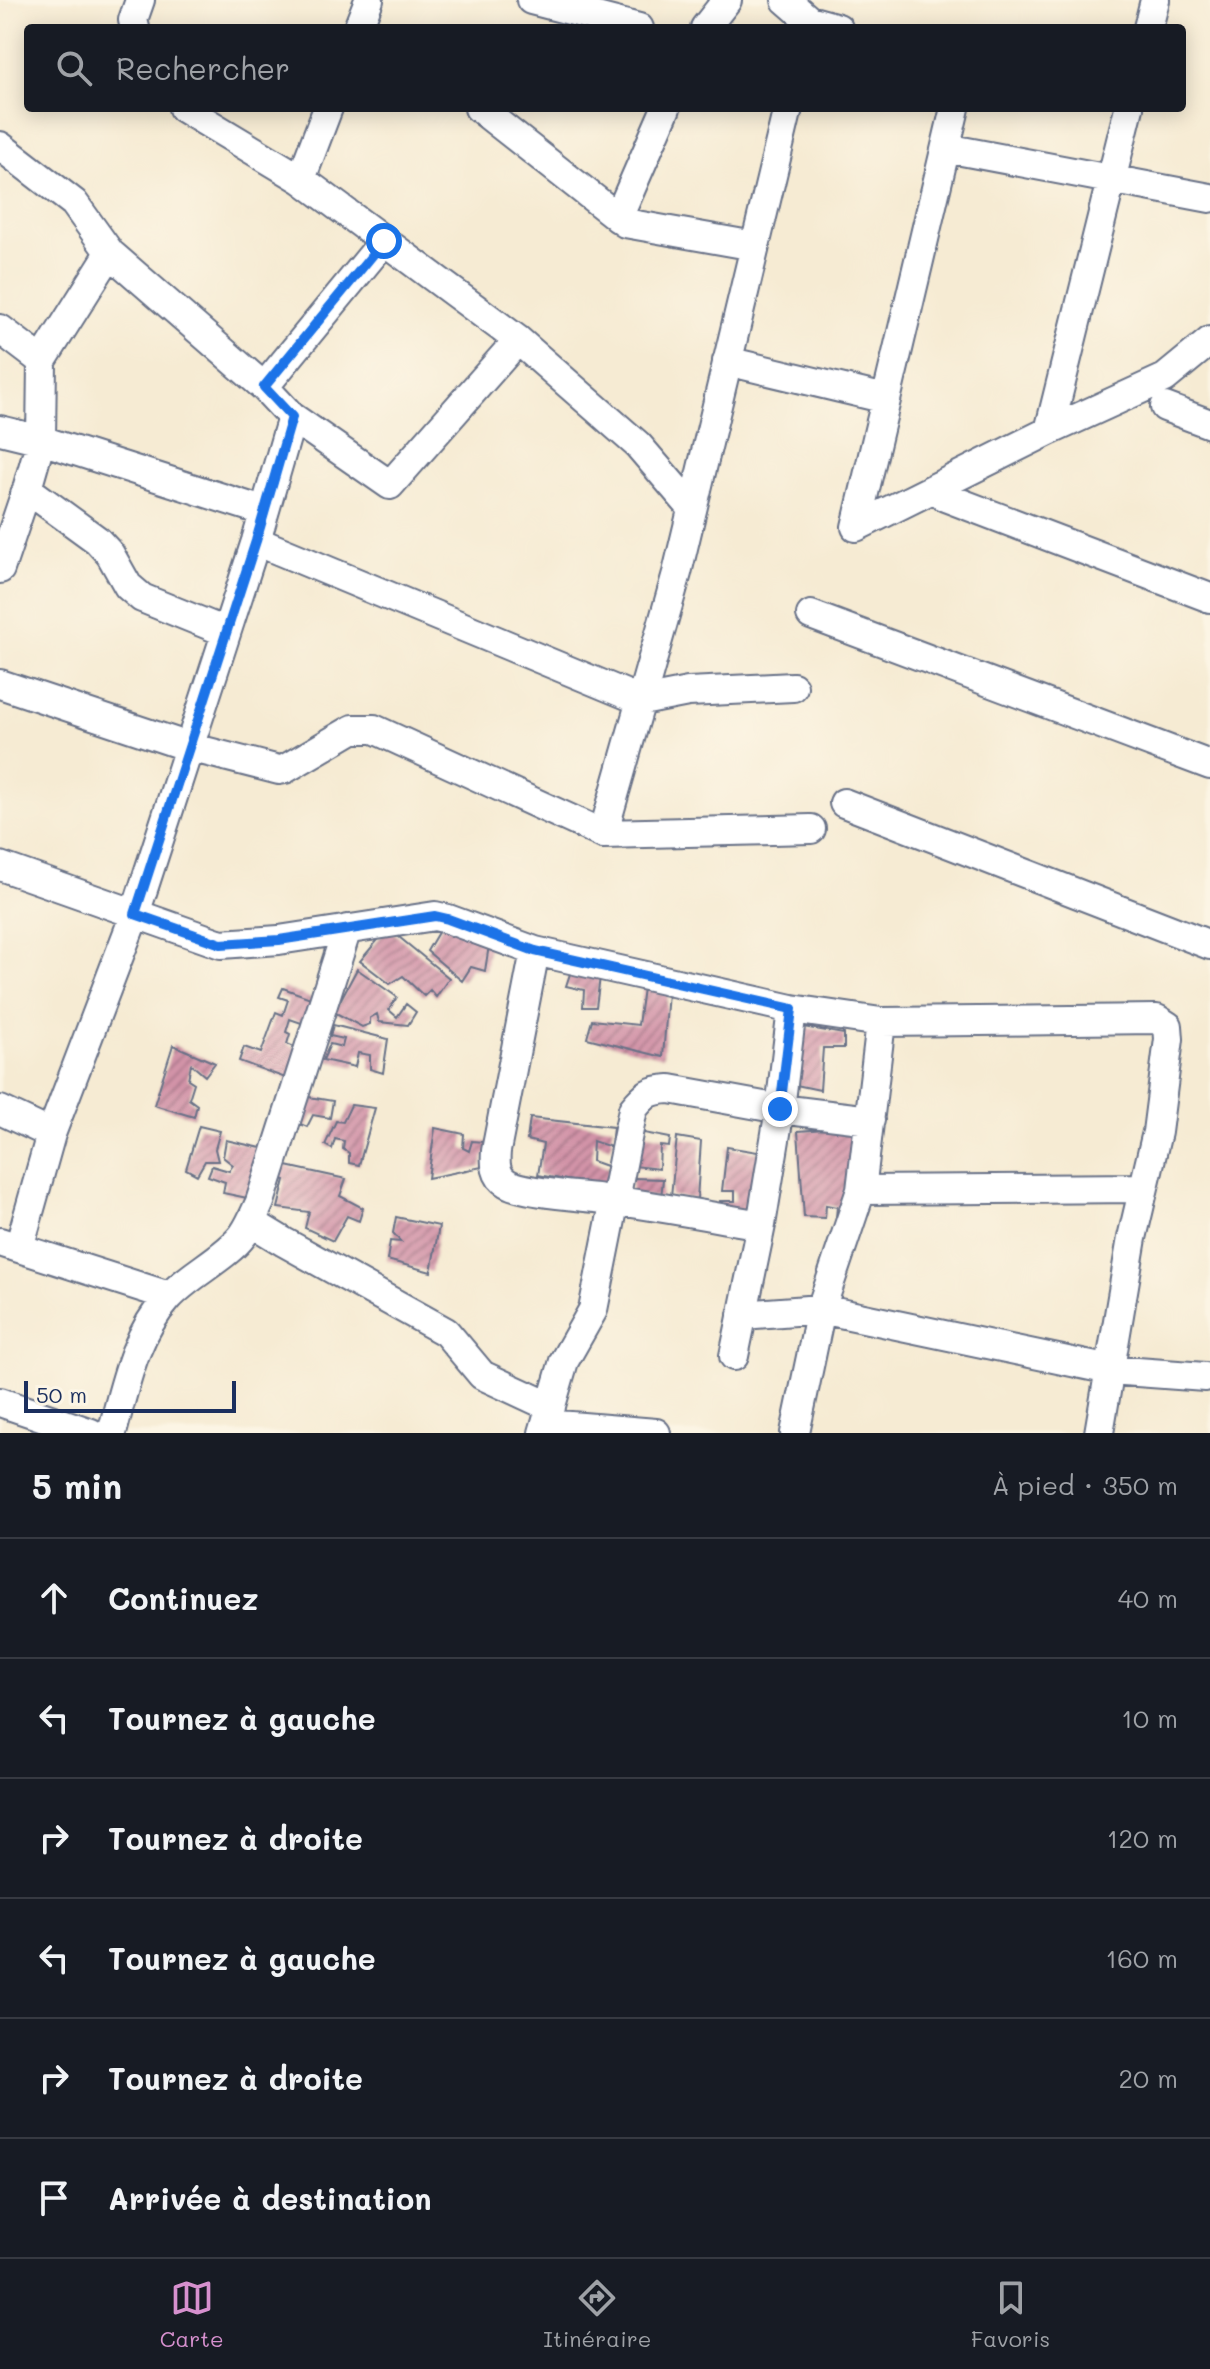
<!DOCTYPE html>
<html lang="fr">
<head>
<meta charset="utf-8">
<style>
  body { margin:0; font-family:Mali,sans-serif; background:#20242c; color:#f1f3f6 }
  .scale { position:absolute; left:24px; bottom:20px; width:212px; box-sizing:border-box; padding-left:8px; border:4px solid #1b2f5e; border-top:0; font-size:22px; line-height:28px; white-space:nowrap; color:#1b2f5e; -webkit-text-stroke:6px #fcf5e5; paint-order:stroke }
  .stop { position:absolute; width:24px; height:24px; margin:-18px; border:6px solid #1a73e8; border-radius:50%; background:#fff }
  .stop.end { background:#1a73e8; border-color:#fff; box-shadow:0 2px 8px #0008 }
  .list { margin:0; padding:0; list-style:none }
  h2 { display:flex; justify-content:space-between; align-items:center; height:104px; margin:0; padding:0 32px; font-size:34px }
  h2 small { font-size:26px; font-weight:400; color:#9ea1a6 }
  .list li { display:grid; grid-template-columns:52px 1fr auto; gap:24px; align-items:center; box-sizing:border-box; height:120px; padding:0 32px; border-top:2px solid #363941 }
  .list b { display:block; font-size:30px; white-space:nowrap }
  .list em { font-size:26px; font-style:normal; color:#9ea1a6 }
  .icon { flex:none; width:44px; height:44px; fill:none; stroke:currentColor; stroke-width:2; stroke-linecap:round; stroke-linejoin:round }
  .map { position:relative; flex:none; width:1210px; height:1433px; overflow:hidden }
  .search { position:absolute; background:#171b24; box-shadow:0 4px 20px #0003; left:24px; right:24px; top:24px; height:88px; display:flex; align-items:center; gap:20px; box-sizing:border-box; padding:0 28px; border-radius:8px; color:#9ea1a6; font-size:30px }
  .sheet { height:824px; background:#171b24 }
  nav { display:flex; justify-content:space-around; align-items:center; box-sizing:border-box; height:112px; border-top:2px solid #363941; background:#171b24; font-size:22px; color:#9ea1a6 }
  nav a { display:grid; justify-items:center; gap:4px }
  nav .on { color:#d690ce }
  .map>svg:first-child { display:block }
  .building { fill:url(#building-hatch) }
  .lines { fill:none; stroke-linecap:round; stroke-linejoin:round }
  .minor-casing { stroke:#687187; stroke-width:32 }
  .minor { stroke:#fff; stroke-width:28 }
  .route { stroke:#1a73e8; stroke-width:10 }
</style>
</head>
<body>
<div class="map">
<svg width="1210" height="1433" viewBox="0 0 1210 1433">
  <defs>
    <pattern id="building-hatch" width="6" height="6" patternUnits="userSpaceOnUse" patternTransform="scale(2)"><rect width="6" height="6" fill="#d293a7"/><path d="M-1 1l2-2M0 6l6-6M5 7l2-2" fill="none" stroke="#aa788b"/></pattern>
  </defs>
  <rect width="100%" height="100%" fill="#fcf5e5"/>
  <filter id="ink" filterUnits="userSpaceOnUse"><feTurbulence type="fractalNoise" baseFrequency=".0125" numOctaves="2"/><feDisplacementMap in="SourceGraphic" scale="16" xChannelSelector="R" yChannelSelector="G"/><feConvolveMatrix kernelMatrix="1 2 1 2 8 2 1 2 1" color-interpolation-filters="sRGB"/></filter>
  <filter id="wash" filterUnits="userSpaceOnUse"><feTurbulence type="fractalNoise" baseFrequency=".006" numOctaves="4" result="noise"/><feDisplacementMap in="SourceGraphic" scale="32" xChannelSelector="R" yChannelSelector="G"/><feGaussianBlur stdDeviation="1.8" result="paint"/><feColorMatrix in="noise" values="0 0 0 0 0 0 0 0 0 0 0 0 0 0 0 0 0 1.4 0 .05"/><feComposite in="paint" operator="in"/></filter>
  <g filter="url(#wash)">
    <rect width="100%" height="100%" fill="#f6ebd3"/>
    <g id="blocks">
      <path class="building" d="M443,924L490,939L485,971L471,967L462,981L427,951Z
        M388,928L449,978L436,997L430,990L424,996L403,976L390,984L360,961Z
        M357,969L397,997L389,1010L397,1017L406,1004L416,1012L408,1025L379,1022L377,1014L370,1018V1024L362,1027L334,1012Z
        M571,971L600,977L596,1007H583L584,990L566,986Z
        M283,988L319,1001L310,1026L290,1019L286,1032L290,1034L287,1044L302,1050L291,1080L239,1061L244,1047L261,1053L276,1012L283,1015L288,1000L279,997Z
        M643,988L668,992L663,1057L587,1038L592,1020L638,1025Z
        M333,1025L388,1039L383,1073L370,1069V1055L358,1053L355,1067L323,1060L330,1044L342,1047L344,1039L330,1036Z
        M803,1027L844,1034V1048H823L820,1090L796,1085Z
        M173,1045L215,1063L205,1076L191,1064L188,1079L194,1083L189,1099L197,1105L194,1117L154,1105Z
        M303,1096L333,1101L330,1118L313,1115L307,1127L294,1121Z
        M351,1105L375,1108L359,1165L349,1163V1153L343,1149L344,1141L335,1139L332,1149L325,1145L336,1121L343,1122Z
        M530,1118L613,1127L611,1147L593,1141L592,1161L609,1167L606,1187L538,1175L543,1144L527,1140Z
        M199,1126L220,1131L215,1149L218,1161H205L197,1175L186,1169Z
        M854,1127L849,1215L836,1217L837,1207L826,1205L825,1218L804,1217L798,1131Z
        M435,1128L464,1134L463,1148L469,1151L472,1141L494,1143L483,1157L482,1167L428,1178Z
        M639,1132L670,1138L669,1147L660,1146L659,1169L634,1166Z
        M677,1137L701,1141L697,1199L671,1196Z
        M226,1140L270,1150L252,1199L223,1193L225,1182L208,1176L212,1166L229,1171L233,1165L223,1157Z
        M727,1147L764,1153L758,1213L720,1209V1201H735V1191H722Z
        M282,1165L346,1179L340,1196L363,1208L359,1221L347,1216L333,1241L305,1228L309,1212L278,1208L285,1180L278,1178Z
        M632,1178L663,1179L661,1198L631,1194Z
        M396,1217L439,1226L431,1272L387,1260L390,1241L401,1242L393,1233Z"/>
    </g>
  </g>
  <g filter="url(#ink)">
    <use href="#blocks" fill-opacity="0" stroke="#687187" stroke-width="2"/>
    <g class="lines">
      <g class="minor-casing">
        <path id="minor" d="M531,0L639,28
          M786,0L809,20L838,28
          M135,28L133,20L140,0
          M358,28L369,0
          M705,28L727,0
          M1148,28L1155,0
          M183,108L301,179L518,340L638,445L692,508
          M479,108L625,223L755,246
          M0,146L74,203L110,253L264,387L292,417L256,541L135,914L51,1134L19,1248
          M946,148L1210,198
          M301,179L328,108
          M618,218L666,108
          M0,329L42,361
          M727,361L886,399
          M264,387L384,241
          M1165,407L1210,424
          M292,417L390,485L518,340
          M0,430L41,440L263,511
          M1049,431L1129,108
          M27,489L97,540L110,554L128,586L142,598L226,632
          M945,497L1210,598
          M856,527L955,108
          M856,527L1049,431L1165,378L1210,341
          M256,541L642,701L688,692L793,687
          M0,569L27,489L41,440L42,361L110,253
          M811,615L1210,765
          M0,684L189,747L279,770L285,769L353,729H374L603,834L811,829
          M844,803L1210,945
          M603,834L677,573L788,108
          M0,866L221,944L279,940L435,916L448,919L535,951L792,1009L881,1022L1157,1019L1168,1026L1169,1039L1157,1132L1132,1238L1099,1433
          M535,951L496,1151C495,1163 495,1176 507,1183C524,1193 582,1196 604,1199C657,1206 709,1216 761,1225
          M0,1110L51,1134
          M861,1190L1143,1188
          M251,1222L284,1242L446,1332L482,1375L551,1407
          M0,1242L169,1296
          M742,1315L821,1309L1110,1370L1205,1377
          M734,1356L761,1225L780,1109L792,1009
          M0,1402L91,1433
          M546,1424L656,1433
          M112,1433C125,1385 134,1336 168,1298C187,1276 227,1257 243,1235C250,1225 255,1213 260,1202L347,929
          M543,1433L564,1361L593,1310L633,1109C646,1093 650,1090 670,1089L780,1109L870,1120
          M795,1433L821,1309L861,1190L881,1022"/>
      </g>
      <use href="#minor" class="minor"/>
    </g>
  </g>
  <g class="lines" filter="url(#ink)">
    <path class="route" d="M384,241L264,387L292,417L256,541L135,914L221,944L279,940L435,916L448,919L535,951L792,1009L780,1109"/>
  </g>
</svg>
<div class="scale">50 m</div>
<div class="stop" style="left:384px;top:241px"></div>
<div class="stop end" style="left:780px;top:1109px"></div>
<div class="search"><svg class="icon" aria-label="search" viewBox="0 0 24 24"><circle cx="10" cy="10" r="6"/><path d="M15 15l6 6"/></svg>Rechercher</div>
</div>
<section class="sheet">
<h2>5 min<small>À pied · 350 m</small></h2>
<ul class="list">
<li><svg class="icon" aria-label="ahead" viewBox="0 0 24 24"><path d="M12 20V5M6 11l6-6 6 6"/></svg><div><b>Continuez</b></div><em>40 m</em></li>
<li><svg class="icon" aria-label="left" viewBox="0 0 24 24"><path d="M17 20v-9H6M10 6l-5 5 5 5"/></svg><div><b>Tournez à gauche</b></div><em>10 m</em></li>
<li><svg class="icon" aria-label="right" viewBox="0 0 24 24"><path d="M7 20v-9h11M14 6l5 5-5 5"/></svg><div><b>Tournez à droite</b></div><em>120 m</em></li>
<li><svg class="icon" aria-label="left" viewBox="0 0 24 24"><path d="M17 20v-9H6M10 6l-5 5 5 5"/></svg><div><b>Tournez à gauche</b></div><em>160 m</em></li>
<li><svg class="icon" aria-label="right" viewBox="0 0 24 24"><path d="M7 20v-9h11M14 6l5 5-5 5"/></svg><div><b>Tournez à droite</b></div><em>20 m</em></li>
<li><svg class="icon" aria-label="arrive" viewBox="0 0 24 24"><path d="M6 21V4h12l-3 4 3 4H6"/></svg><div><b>Arrivée à destination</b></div></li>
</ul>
</section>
<nav>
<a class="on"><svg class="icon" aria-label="map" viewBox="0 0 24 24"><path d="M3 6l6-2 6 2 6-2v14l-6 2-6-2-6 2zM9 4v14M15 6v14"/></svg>Carte</a>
<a><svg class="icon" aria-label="directions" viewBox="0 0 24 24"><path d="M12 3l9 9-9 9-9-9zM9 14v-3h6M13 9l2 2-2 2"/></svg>Itinéraire</a>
<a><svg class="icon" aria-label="saved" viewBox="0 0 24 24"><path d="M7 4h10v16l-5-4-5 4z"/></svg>Favoris</a>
</nav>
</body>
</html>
